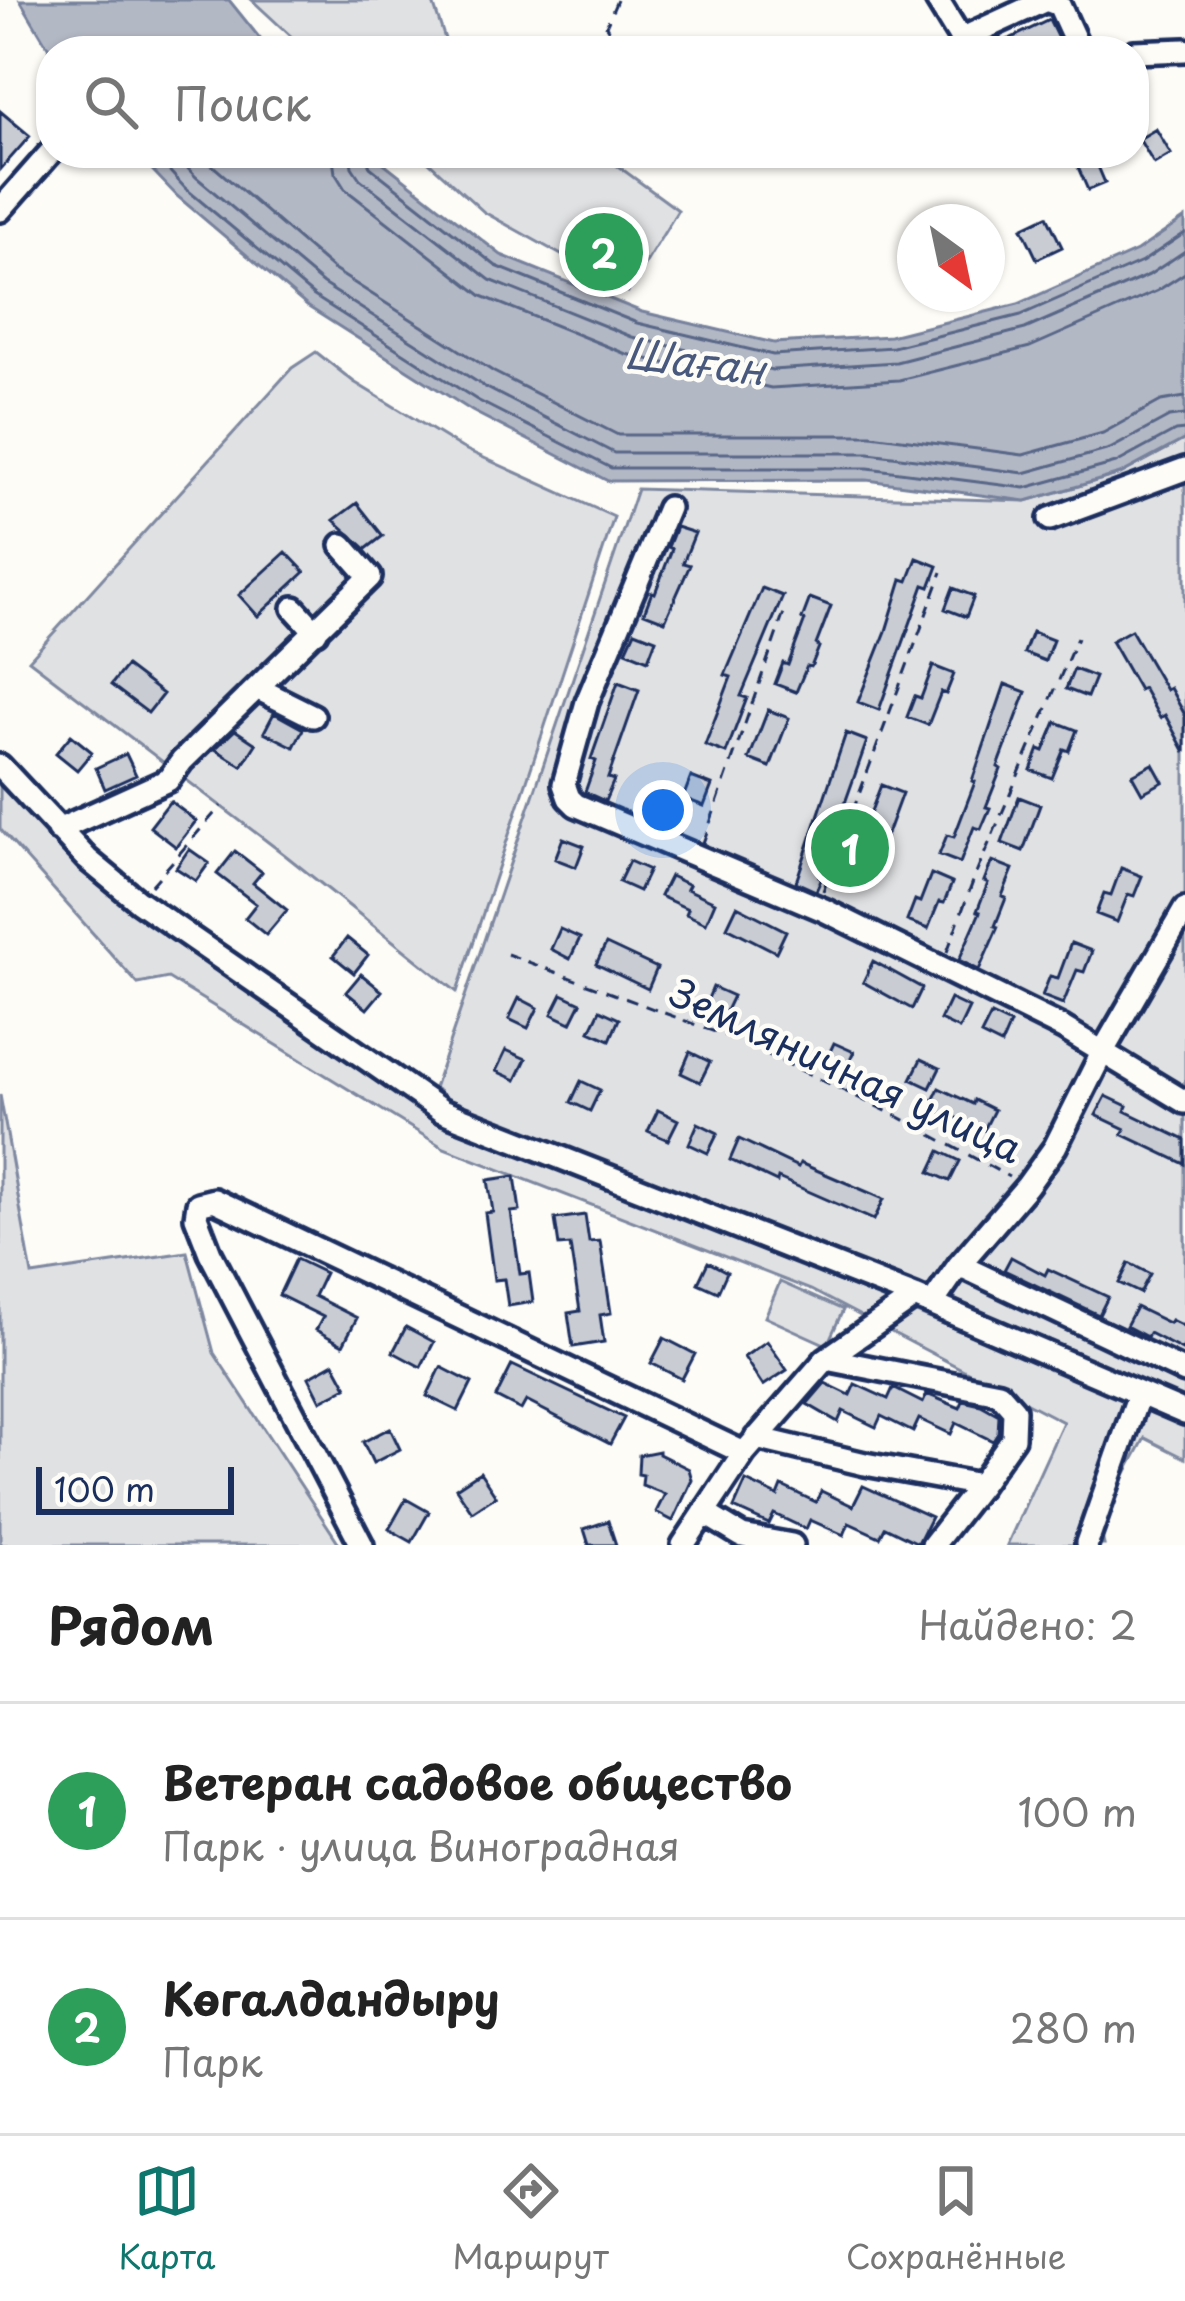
<!DOCTYPE html>
<html lang="ru">
<head>
<meta charset="utf-8">
<style>
  body { margin:0; font-family:"Playpen Sans",sans-serif; background:#f6f6f6; color:#222 }
  .compass { position:absolute; left:897px; top:204px; width:108px; height:108px; border-radius:50%; background:#fff; box-shadow:0 3px 9px #0004; rotate:147deg }
  .scale { position:absolute; left:36px; bottom:30px; width:198px; box-sizing:border-box; padding-left:12px; border:6px solid #1b2f5e; border-top:0; font-size:33px; line-height:42px; white-space:nowrap; color:#1b2f5e; -webkit-text-stroke:9px #fdfcf7; paint-order:stroke }
  .you { position:absolute; left:663px; top:810px; width:42px; height:42px; margin:-30px; border:9px solid #fff; border-radius:50%; background:#1a73e8; box-shadow:0 0 0 18px #1a73e833 }
  .badge { display:grid; place-items:center; width:78px; height:78px; border-radius:50%; background:#0f766e; color:#fff; font-size:39px; font-weight:700 }
  .pin { position:absolute; translate:-50% -50%; border:6px solid #fff; box-shadow:0 3px 12px #0006 }
  .list { margin:0; padding:0; list-style:none }
  h2 { display:flex; justify-content:space-between; align-items:center; height:156px; margin:0; padding:0 48px; font-size:51px }
  h2 small { font-size:39px; font-weight:400; color:#767676 }
  .list li { display:grid; grid-template-columns:78px 1fr auto; gap:36px; align-items:center; box-sizing:border-box; height:216px; padding:0 48px; border-top:3px solid #e0e0e0 }
  .list b { display:block; font-size:45px; white-space:nowrap }
  .list p { margin:0; font-size:39px; white-space:nowrap; color:#767676 }
  .list em { font-size:39px; font-style:normal; color:#767676 }
  .icon { flex:none; width:66px; height:66px; fill:none; stroke:currentColor; stroke-width:2; stroke-linecap:round; stroke-linejoin:round }
  .map { position:relative; flex:none; width:1185px; height:1545px; overflow:hidden }
  .search { position:absolute; background:#fff; box-shadow:0 3px 9px #0004; left:36px; right:36px; top:36px; height:132px; display:flex; align-items:center; gap:30px; box-sizing:border-box; padding:0 42px; border-radius:48px; color:#767676; font-size:45px }
  .sheet { height:588px; background:#fff }
  nav { display:flex; justify-content:space-around; align-items:center; box-sizing:border-box; height:168px; border-top:3px solid #e0e0e0; background:#fff; font-size:33px; color:#767676 }
  nav a { display:grid; justify-items:center; gap:6px }
  nav .on { color:#0f766e }
  .map>svg:first-child { display:block }
  .green { fill:#e0e1e3; stroke:#7e88a0; stroke-width:3 }
  .water { fill:#b3b8c5; stroke:#76819c; stroke-width:3 }
  .lines { fill:none; stroke-linecap:round; stroke-linejoin:round }
  .shore { stroke:#586687; stroke-width:3 }
  .building { fill:#c9ccd3; stroke:#1b2f5e; stroke-width:3 }
  .minor-casing { stroke:#1b2f5e; stroke-width:30 }
  .path { stroke:#1b2f5e; stroke-width:3; stroke-dasharray:12 9; stroke-linecap:butt }
  .minor { stroke:#fdfcf7; stroke-width:21 }
  .labels { text-anchor:middle; stroke-width:9; stroke-linejoin:round; paint-order:stroke }
  .street-label { font-size:39px; fill:#1b2f5e; stroke:#fdfcf7 }
  .water-label { font-size:42px; font-style:italic; fill:#49587d; stroke:#fdfcf7 }
</style>
</head>
<body>
<div class="map">
<svg width="1185" height="1545" viewBox="0 0 1185 1545">
  <rect width="100%" height="100%" fill="#fdfcf7"/>
  <filter id="ink" filterUnits="userSpaceOnUse"><feTurbulence type="fractalNoise" baseFrequency=".00833" numOctaves="2"/><feDisplacementMap in="SourceGraphic" scale="24" xChannelSelector="R" yChannelSelector="G"/><feConvolveMatrix kernelMatrix="1 2 1 2 8 2 1 2 1" color-interpolation-filters="sRGB"/></filter>
  <g filter="url(#ink)">
    <path class="green" d="M252,0H432L449,51H307Z
      M419,153H600L678,210L628,292L484,212Z
      M316,352L354,382L462,448L614,517L457,992L285,855L29,660L292,368Z
      M1185,439V1399L449,1105L437,1094L439,1091L434,1088L637,489L1026,501L1120,474Z
      M0,779L64,852L233,979L440,1118L1185,1423V1458L1145,1438L1099,1523L1104,1545H1007L1063,1422L811,1290L444,1148L168,978L138,984L0,829Z
      M0,1095L32,1275L187,1252L214,1353L340,1545H0Z
      M780,1282L843,1310L827,1345L765,1317Z"/>
    <path class="water" d="M20,0H229L270,51L51,52Z
      M136,153H371L501,255L642,312L774,343L890,336L1018,304L1137,251L1185,218V439L1120,474L1026,501L867,480L608,481L472,411L307,306L177,196Z"/>
    <g class="lines">
      <path class="shore" d="M153,153L185,188L314,296L477,400L611,468H868L1025,488L1116,463L1175,431L1185,430
        M173,153L196,177L323,284L485,387L614,453H869L1024,473L1110,449L1169,417L1185,415
        M198,153L334,270L494,372L618,435H871L1023,455L1103,433L1161,401L1185,397
        M332,153L335,173L345,189L482,296L626,354L771,388L899,380L1030,347L1157,291L1185,273
        M350,153L352,167L360,179L490,280L632,337L772,370L896,362L1025,329L1149,275L1185,251
        M365,153L370,167L496,266L637,323L773,355L893,347L1021,315L1142,262L1185,233"/>
    </g>
    <path class="building" d="M1049,20L1064,51H973L1000,38L1003,42Z
      M0,111L30,136L0,170Z
      M1156,129L1171,154L1154,164L1139,139Z
      M1094,157L1105,183L1088,190L1077,165Z
      M1047,216L1062,247L1037,259L1022,228Z
      M357,503L383,536L366,549L334,520Z
      M676,527L695,533L683,563L690,565L665,621L644,613L652,592L655,593L672,549L668,547Z
      M286,552L305,572L258,616L239,595Z
      M917,558L938,566L930,587L924,585L879,710L858,702L886,631L902,579L908,581Z
      M762,588L783,596L741,696L747,698L726,753L705,745L731,677L725,675Z
      M953,588L974,596L966,617L945,609Z
      M810,598L831,606L816,645L819,647L811,667L807,666L796,692L775,684L783,663L788,665L805,620L802,619Z
      M1131,630L1166,690L1170,688L1185,715V752L1165,715L1160,718L1143,688L1139,690L1111,641Z
      M635,631L656,639L648,660L626,651Z
      M1032,632L1053,640L1045,661L1024,653Z
      M126,666L163,694L148,713L111,685Z
      M933,666L954,674L946,694L941,692L928,725L907,717L915,696L921,698Z
      M1074,669L1095,677L1087,697L1066,689Z
      M618,682L639,690L608,778L614,780L605,801L585,792L596,761L591,759Z
      M1005,684L1026,692L998,767L1001,769L986,807L990,808L981,829L974,827L960,863L939,855L947,835L954,837L975,782L972,781Z
      M768,710L789,718L770,767L749,759Z
      M274,713L303,729L294,747L264,732Z
      M1056,722L1077,730L1069,751L1064,749L1052,778L1031,770L1039,749L1044,751Z
      M235,730L256,744L242,766L215,749Z
      M846,733L867,741L819,876L822,877L816,891L796,882Z
      M71,735L92,752L77,770L56,753Z
      M126,754L136,775L105,789L96,768Z
      M1153,764L1163,782L1142,793L1132,775Z
      M691,777L712,785L704,806L683,798Z
      M881,785L902,793L884,842L880,840L868,870L847,862L855,841L859,843Z
      M1019,797L1040,805L1023,851L1002,843Z
      M170,801L196,821L176,847L150,827Z
      M563,838L584,846L576,867L555,859Z
      M189,849L209,863L196,881L176,868Z
      M235,851L262,872L253,883L287,910L266,935L245,918L256,904L217,874Z
      M629,861L649,870L639,891L619,882Z
      M992,861L1013,869L1002,896L1006,898L995,926L998,927L979,970L959,960L980,912L977,911L988,883L984,881Z
      M1121,868L1142,876L1134,896L1128,894L1117,922L1096,914L1104,893L1111,895Z
      M931,874L952,883L944,903L939,902L928,929L907,921L915,900L920,902Z
      M670,876L689,885L687,889L715,902L706,923L686,914L688,909L660,896Z
      M737,906L786,931L776,952L727,927Z
      M560,929L580,938L570,959L551,949Z
      M347,938L368,955L354,973L333,956Z
      M1071,943L1092,951L1084,972L1077,970L1063,1004L1042,996L1050,976L1058,978Z
      M606,944L657,968L648,989L596,964Z
      M873,961L922,988L912,1009L863,982Z
      M361,974L382,991L367,1009L346,992Z
      M713,987L733,996L723,1017L704,1008Z
      M562,994L581,1003L571,1023L552,1014Z
      M519,998L538,1008L528,1028L509,1019Z
      M950,999L969,1008L959,1029L940,1020Z
      M600,1010L619,1019L610,1040L590,1031Z
      M991,1015L1010,1024L1001,1045L981,1035Z
      M834,1043L854,1052L844,1073L824,1064Z
      M506,1050L526,1059L516,1080L496,1071Z
      M690,1052L710,1062L700,1082L681,1073Z
      M921,1059L940,1068L930,1088L911,1079Z
      M581,1081L600,1090L590,1111L571,1102Z
      M939,1088L973,1104L974,1100L994,1110L984,1130L950,1115L949,1118L929,1109Z
      M1106,1096L1127,1106L1125,1111L1185,1140V1164L1122,1134L1125,1129L1096,1115Z
      M658,1110L678,1120L668,1140L648,1131Z
      M698,1123L718,1133L708,1153L689,1144Z
      M739,1139L798,1167L800,1163L884,1199L874,1220L778,1178L777,1182L730,1160Z
      M940,1151L960,1161L950,1181L930,1172Z
      M515,1176L520,1211L511,1212L520,1274L529,1273L533,1302L508,1306L504,1279L494,1280L485,1213L493,1212L488,1180Z
      M585,1215L589,1242L600,1241L611,1313L600,1315L604,1342L573,1347L568,1313L580,1311L570,1245L559,1246L555,1219Z
      M1011,1257L1045,1275L1048,1269L1108,1297L1099,1315L1004,1270Z
      M296,1259L325,1273L314,1296L357,1318L343,1345L316,1330L323,1317L279,1295Z
      M708,1262L727,1272L718,1292L698,1283Z
      M1129,1263L1150,1274L1140,1293L1119,1283Z
      M1136,1307L1169,1323L1171,1320L1185,1327V1344L1182,1350L1149,1333L1147,1337L1126,1326Z
      M406,1327L434,1342L421,1367L393,1352Z
      M664,1338L695,1354L682,1379L651,1363Z
      M767,1341L787,1370L763,1386L744,1357Z
      M334,1363L347,1387L321,1401L309,1377Z
      M512,1365L624,1418L610,1444L526,1401L521,1410L496,1397Z
      M441,1367L472,1383L458,1411L427,1396Z
      M825,1383L850,1395L855,1384L888,1399L893,1388L923,1403L927,1394L960,1408L963,1401L981,1405L999,1415L998,1433L993,1441L956,1423L951,1434L919,1419L913,1432L881,1416L876,1427L843,1411L838,1422L807,1404Z
      M390,1428L400,1449L373,1463L363,1442Z
      M659,1451V1454L689,1469L692,1480L673,1521L656,1512L665,1494L642,1485L643,1475L638,1474L639,1455Z
      M480,1472L496,1496L472,1512L456,1488Z
      M746,1481L778,1496L782,1486L816,1502L821,1491L853,1506L863,1486L931,1517L918,1543L885,1527L880,1537L849,1523L844,1535L810,1520L806,1529L774,1514L769,1524L734,1508Z
      M406,1499L429,1512L412,1542L389,1529Z
      M608,1521L616,1545H589L584,1529Z"/>
    <g class="lines">
      <g class="minor-casing">
        <path id="minor" d="M937,0L961,39L1046,0L1059,5L1080,51
          M1134,52L1185,50
          M0,210L51,152
          M668,508L587,702L564,784L569,798L576,805L824,910L1063,1028L1185,1102
          M1050,519L1185,469
          M294,608L316,632
          M259,689L313,716
          M0,766L87,859L138,901L442,1111L915,1297L1185,1413
          M58,830L168,780L182,761L370,577L342,545
          M959,1265L1185,1372
          M932,1304L959,1265L1027,1186L1055,1147L1103,1051L1185,909
          M826,1359L999,1393L1014,1410L1013,1438L980,1485L933,1545
          M756,1438L865,1464L980,1485
          M704,1513L742,1536L792,1545
          M1087,1543L1139,1394
          M362,1545L210,1253L196,1217L198,1204L214,1200L744,1453
          M683,1545L744,1453L826,1359L915,1297"/>
      </g>
      <path class="path" d="M617,0L606,26L616,43L626,51
        M703,843L784,613
        M151,886L221,806
        M823,891L942,572
        M947,952L975,876L1077,638
        M507,954L739,1041L899,1117L1009,1177"/>
      <use href="#minor" class="minor"/>
    </g>
  </g>
  <g class="labels">
    <g class="street-label">
      <text transform="translate(846 1071) rotate(25)" y="14">Земляничная улица</text>
    </g>
    <g class="water-label">
      <text transform="translate(695 362) rotate(7)" y="15">Шаған</text>
    </g>
  </g>
</svg>
<svg class="compass" viewBox="-18 -18 36 36"><path d="M0-13l5 13h-10z" fill="#e53935"/><path d="M0 13l5-13h-10z" fill="#767676"/></svg>
<div class="scale">100 m</div>
<div class="you"></div>
<div class="pin badge" style="left:850px;top:848px;background:#2e9e5b">1</div>
<div class="pin badge" style="left:604px;top:252px;background:#2e9e5b">2</div>
<div class="search"><svg class="icon" aria-label="search" viewBox="0 0 24 24"><circle cx="10" cy="10" r="6"/><path d="M15 15l6 6"/></svg>Поиск</div>
</div>
<section class="sheet">
<h2>Рядом<small>Найдено: 2</small></h2>
<ul class="list">
<li><span class="badge" style="background:#2e9e5b">1</span><div><b>Ветеран садовое общество</b><p>Парк · улица Виноградная</p></div><em>100 m</em></li>
<li><span class="badge" style="background:#2e9e5b">2</span><div><b>Көгалдандыру</b><p>Парк</p></div><em>280 m</em></li>
</ul>
</section>
<nav>
<a class="on"><svg class="icon" aria-label="map" viewBox="0 0 24 24"><path d="M3 6l6-2 6 2 6-2v14l-6 2-6-2-6 2zM9 4v14M15 6v14"/></svg>Карта</a>
<a><svg class="icon" aria-label="directions" viewBox="0 0 24 24"><path d="M12 3l9 9-9 9-9-9zM9 14v-3h6M13 9l2 2-2 2"/></svg>Маршрут</a>
<a><svg class="icon" aria-label="saved" viewBox="0 0 24 24"><path d="M7 4h10v16l-5-4-5 4z"/></svg>Сохранённые</a>
</nav>
</body>
</html>
